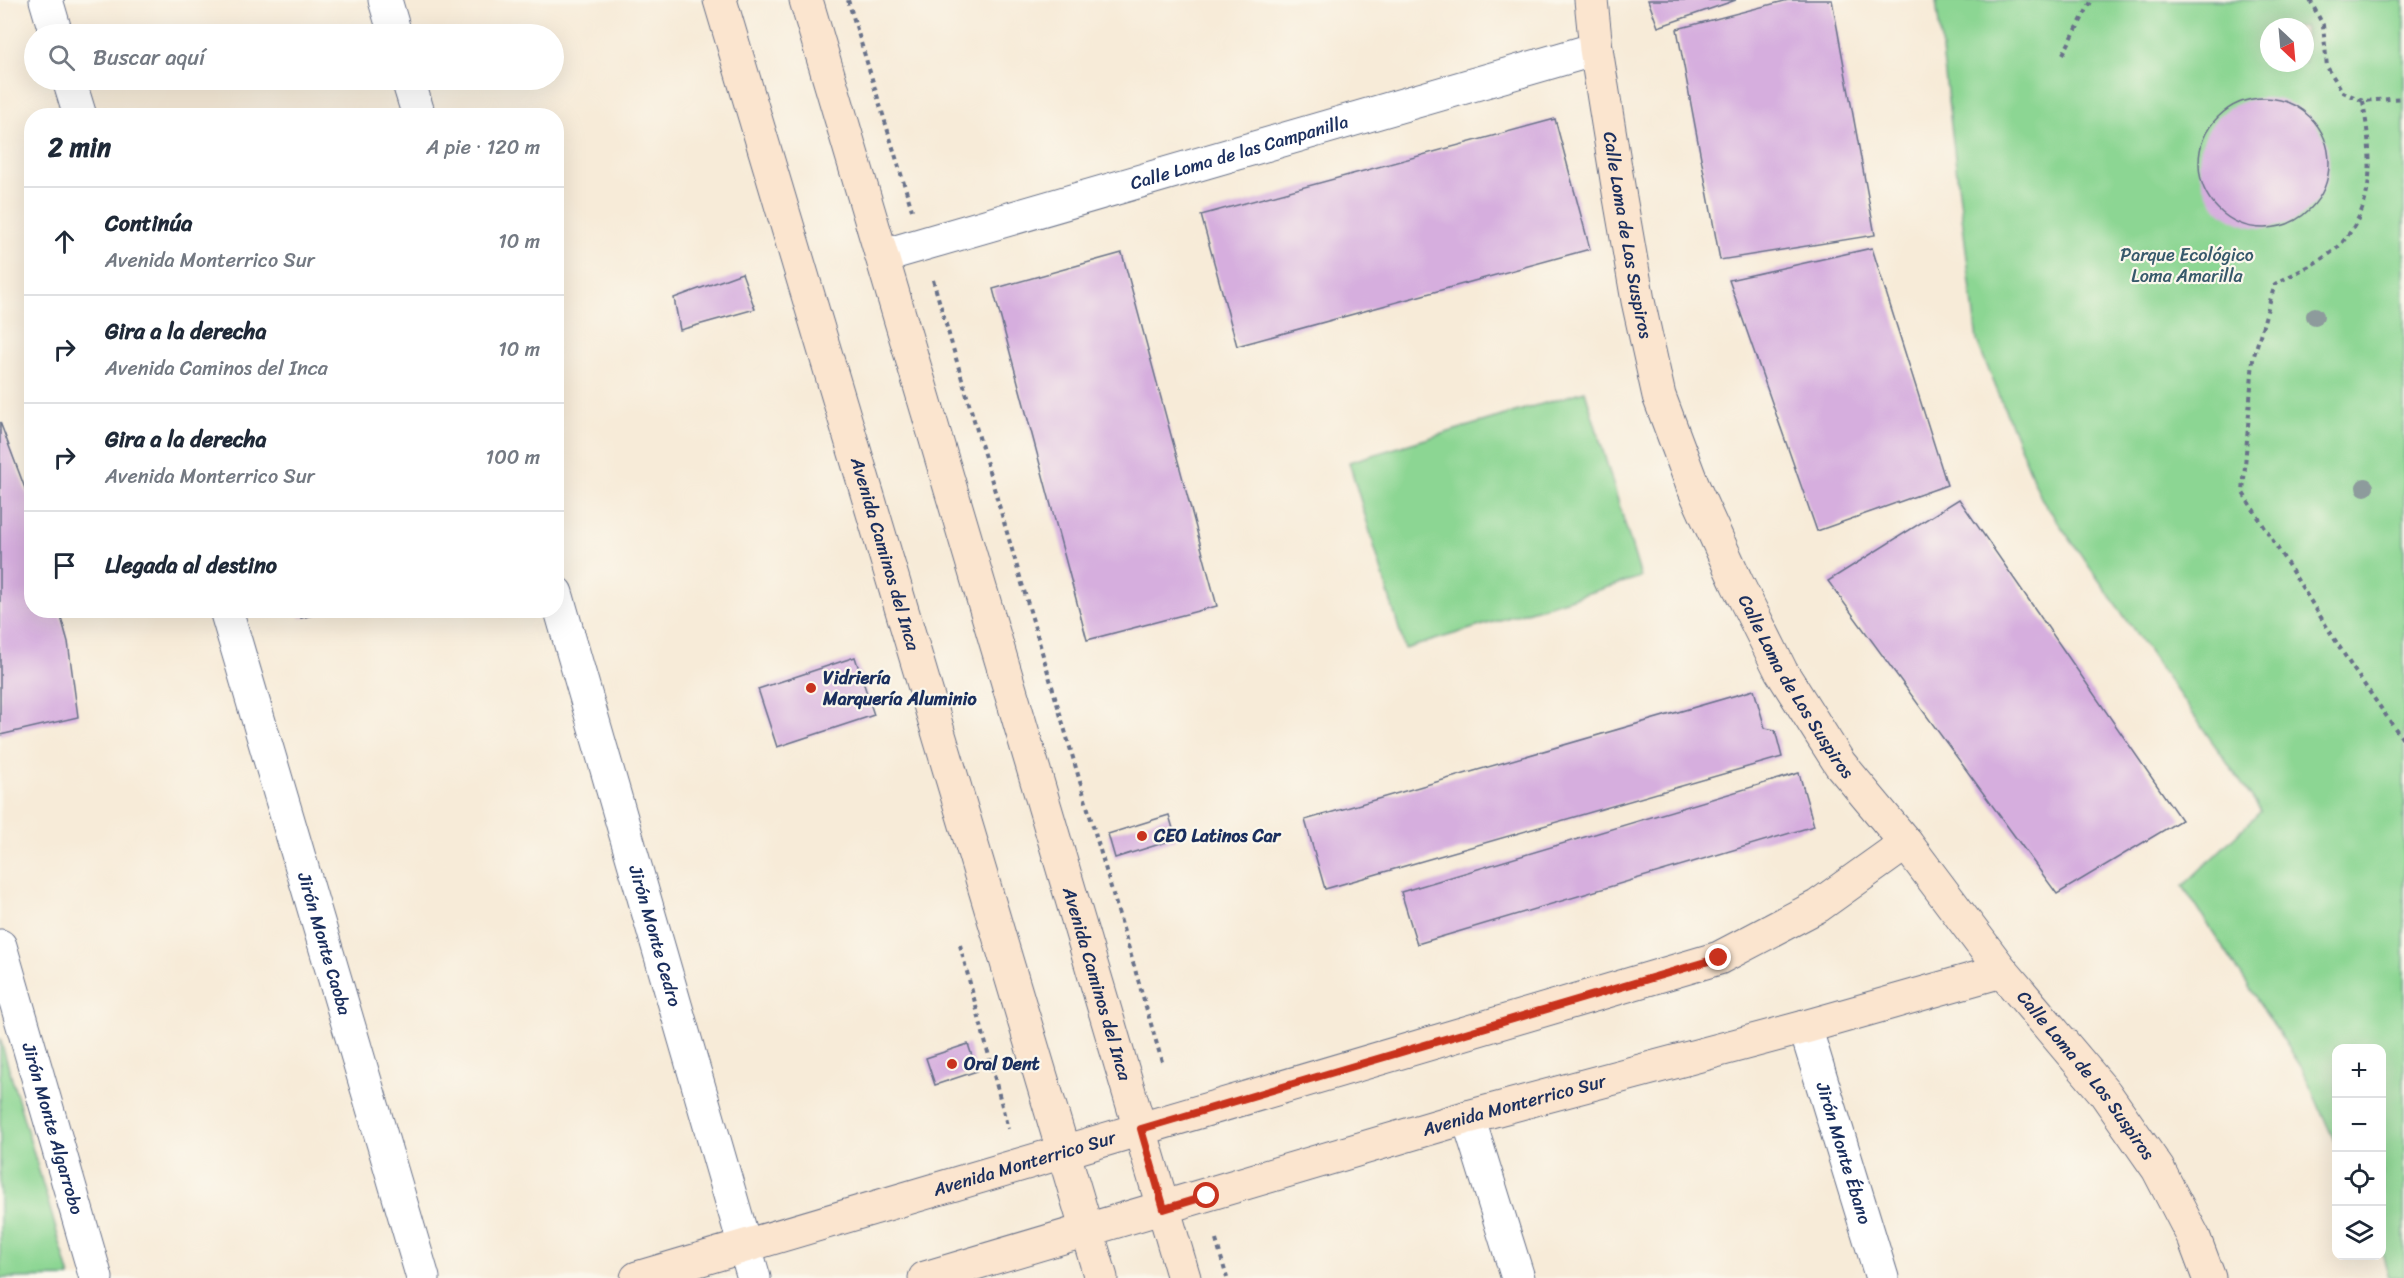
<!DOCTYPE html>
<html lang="es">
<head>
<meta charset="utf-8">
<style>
  body { margin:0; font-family:Sriracha,sans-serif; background:#f6f6f7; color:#1f2937 }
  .controls { position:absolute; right:18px; bottom:18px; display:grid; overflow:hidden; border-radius:12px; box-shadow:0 6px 24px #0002 }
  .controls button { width:54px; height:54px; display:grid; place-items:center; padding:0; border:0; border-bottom:2px solid #e0e1e3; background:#fff; color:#1f2937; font:30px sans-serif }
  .compass { position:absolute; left:2260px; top:18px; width:54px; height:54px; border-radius:50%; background:#fff; box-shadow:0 6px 24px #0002; rotate:154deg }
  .stop { position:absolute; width:18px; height:18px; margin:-14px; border:4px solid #c8321e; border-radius:50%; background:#fff }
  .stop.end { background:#c8321e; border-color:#fff; box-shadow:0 2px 6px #0008 }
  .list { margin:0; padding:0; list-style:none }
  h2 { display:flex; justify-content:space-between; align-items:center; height:78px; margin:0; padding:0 24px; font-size:26px }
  h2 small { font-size:20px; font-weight:400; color:#747a83 }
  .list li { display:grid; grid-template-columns:39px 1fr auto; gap:18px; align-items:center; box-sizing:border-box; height:108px; padding:0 24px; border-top:2px solid #e0e1e3 }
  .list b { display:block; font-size:22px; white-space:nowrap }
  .list p { margin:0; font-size:20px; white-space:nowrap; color:#747a83 }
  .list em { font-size:20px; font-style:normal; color:#747a83 }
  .icon { flex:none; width:33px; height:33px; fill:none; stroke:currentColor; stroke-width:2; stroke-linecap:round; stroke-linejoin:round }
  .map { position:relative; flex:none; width:2404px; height:1278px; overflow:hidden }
  .search { position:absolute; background:#fff; box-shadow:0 6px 24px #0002; left:24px; top:24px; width:540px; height:66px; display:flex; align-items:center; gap:15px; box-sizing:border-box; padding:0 21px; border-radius:33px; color:#747a83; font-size:22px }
  .panel { position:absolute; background:#fff; box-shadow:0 6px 24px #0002; left:24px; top:108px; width:540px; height:510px; border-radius:24px }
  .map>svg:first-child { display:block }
  .green { fill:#8cd693; stroke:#548278; stroke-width:1.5; fill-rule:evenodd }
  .building { fill:#d6aede }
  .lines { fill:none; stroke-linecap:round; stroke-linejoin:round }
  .street-casing { stroke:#687189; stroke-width:35 }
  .secondary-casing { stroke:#687189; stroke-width:35 }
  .path { stroke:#687189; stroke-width:4; stroke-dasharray:4.5 4.5; stroke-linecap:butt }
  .street { stroke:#fff; stroke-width:33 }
  .secondary { stroke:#fbe5cf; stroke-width:33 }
  .tree { fill:#8d9b9c }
  .route { stroke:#c8321e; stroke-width:8 }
  .poi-dot { fill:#c8321e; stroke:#fbf7ec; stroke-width:2 }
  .labels { text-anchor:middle; stroke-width:4.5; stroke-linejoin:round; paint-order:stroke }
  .street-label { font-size:18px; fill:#1b2f5e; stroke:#fbf7ec }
  .park-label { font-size:18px; fill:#37596b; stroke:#fbf7ec }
  .poi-label { font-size:18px; font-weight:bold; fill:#1b2f5e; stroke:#fbf7ec; text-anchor:start }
</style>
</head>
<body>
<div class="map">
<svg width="2404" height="1278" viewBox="0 0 2404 1278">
  <rect width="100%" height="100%" fill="#fbf7ec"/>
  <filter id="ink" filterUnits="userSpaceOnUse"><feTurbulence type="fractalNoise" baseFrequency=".0167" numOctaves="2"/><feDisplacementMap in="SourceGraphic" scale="12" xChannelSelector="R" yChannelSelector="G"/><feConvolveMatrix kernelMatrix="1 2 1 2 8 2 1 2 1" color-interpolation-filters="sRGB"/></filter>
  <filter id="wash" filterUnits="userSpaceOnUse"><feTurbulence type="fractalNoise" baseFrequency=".008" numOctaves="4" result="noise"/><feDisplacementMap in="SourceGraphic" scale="24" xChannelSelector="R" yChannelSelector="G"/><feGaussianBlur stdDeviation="1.35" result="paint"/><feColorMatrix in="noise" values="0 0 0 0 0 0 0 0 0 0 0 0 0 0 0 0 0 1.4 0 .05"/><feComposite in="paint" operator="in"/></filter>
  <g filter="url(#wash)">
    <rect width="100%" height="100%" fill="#f7ebd8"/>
    <path class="green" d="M1936,0H2404V1278H2389L2382,1254V1048H2336V1145L2302,1068L2183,886L2261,811L2041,498L1977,341ZM2269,27H2305V63H2269Z
      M1585,391L1641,577L1405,649L1349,462Z
      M0,1038L70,1277L0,1278Z"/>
    <g id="blocks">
      <path class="building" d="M1648,0H1736L1658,27Z
        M1788,0H1832L1875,235L1720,260L1677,29Z
        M2199 163a65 65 0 1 1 130 0a65 65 0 1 1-130 0Z
        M1555,119L1590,249L1237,346L1201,215Z
        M1872,248L1947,485L1817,531L1729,280Z
        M1122,253L1217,606L1087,640L993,289Z
        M742,273L755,309L680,330L674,298Z
        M0,422L32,507V610H59L68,642L78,717L0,735Z
        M1959,499L2181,820L2057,894L1828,581Z
        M298,610H328V611L301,618Z
        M855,657L874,715L777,747L758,689Z
        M1754,690L1765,728L1775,730L1782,757L1325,889L1305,820Z
        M1799,773L1814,826L1417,944L1401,892Z
        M1169,815L1176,839L1115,858L1108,834Z
        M968,1044L977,1071L935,1085L926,1058Z"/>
    </g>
  </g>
  <g filter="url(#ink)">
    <use href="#blocks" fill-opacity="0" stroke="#687189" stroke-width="1.5"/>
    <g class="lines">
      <g class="street-casing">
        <g id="street">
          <path d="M46,0L56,34"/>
          <path d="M385,0L395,34"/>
          <path d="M69,80L80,116"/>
          <path d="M408,80L419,116"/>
          <path id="s1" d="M882,256L1596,49"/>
          <path id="s2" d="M556,593L754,1278"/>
          <path id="s3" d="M226,610L423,1278"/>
          <path id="s4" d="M0,946L96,1278"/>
          <path id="s5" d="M1805,1027L1882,1278"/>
          <path d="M1468,1117L1518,1278"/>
        </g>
      </g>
      <g class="secondary-casing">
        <g id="secondary">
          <path id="s6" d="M720,0L1101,1278"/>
          <path id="s7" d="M806,0L1184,1278"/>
          <path id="s8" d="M1591,0L1596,49L1619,192L1638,301L1659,396L1692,484L1737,583L1781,671L1840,764L1906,843L2002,971L2105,1093L2158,1169L2194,1238L2209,1278"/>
          <path id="s9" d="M637,1278L1719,958L1818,906L1906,843"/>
          <path id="s10" d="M925,1278L1468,1117L1805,1027L2002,971"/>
        </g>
      </g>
      <path class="path" d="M848,0L912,210
        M2310,0L2323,25L2327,67L2343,92L2363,101L2404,98
        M2063,54L2092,0
        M2363,101C2371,154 2379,203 2339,246C2328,258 2291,275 2275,284L2253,359L2243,493L2352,667L2404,741
        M933,280L1163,1065
        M960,945L1008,1129
        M1216,1240L1227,1278"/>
      <use href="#street" class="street"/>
      <use href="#secondary" class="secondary"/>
    </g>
    <g class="tree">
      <circle cx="2315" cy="316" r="9"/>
      <circle cx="2365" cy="487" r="9"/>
    </g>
  </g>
  <g class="lines" filter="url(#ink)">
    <path class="route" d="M1207,1196L1164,1209L1141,1129L1719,958"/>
  </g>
  <g class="poi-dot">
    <circle cx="811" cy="688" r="6"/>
    <circle cx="1142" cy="836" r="6"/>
    <circle cx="952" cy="1064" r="6"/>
  </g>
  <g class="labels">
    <g class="street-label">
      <text dy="6" stroke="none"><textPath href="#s1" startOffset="372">Calle Loma de las Campanilla</textPath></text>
      <text dy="6" stroke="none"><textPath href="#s8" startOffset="238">Calle Loma de Los Suspiros</textPath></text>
      <text dy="6" stroke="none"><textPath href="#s6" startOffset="578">Avenida Caminos del Inca</textPath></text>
      <text dy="6" stroke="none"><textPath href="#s8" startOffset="724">Calle Loma de Los Suspiros</textPath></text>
      <text dy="6" stroke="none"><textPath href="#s2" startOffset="357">Jirón Monte Cedro</textPath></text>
      <text dy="6" stroke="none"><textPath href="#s3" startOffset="348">Jirón Monte Caoba</textPath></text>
      <text dy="6" stroke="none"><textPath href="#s7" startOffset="1026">Avenida Caminos del Inca</textPath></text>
      <text dy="6" stroke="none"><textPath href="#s8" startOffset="1210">Calle Loma de Los Suspiros</textPath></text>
      <text dy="6" stroke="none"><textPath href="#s10" startOffset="614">Avenida Monterrico Sur</textPath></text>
      <text dy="6" stroke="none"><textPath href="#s4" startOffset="190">Jirón Monte Algarrobo</textPath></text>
      <text dy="6" stroke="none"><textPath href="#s5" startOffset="132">Jirón Monte Ébano</textPath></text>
      <text dy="6" stroke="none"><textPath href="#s9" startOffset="404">Avenida Monterrico Sur</textPath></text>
    </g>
    <g class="park-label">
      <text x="2187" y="261">Parque Ecológico<tspan x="2187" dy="21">Loma Amarilla</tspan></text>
    </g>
    <g class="poi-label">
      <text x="823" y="684">Vidriería<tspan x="823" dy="21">Marquería Aluminio</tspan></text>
      <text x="1154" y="842">CEO Latinos Car</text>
      <text x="964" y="1070">Oral Dent</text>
    </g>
  </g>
</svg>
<div class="controls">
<button>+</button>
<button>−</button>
<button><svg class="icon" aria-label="locate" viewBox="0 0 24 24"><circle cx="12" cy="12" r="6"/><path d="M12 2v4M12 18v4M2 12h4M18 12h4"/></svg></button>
<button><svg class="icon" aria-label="layers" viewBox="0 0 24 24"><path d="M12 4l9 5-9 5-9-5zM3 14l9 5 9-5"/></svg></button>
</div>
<svg class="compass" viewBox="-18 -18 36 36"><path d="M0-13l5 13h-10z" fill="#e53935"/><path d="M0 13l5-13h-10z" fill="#747a83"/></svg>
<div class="stop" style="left:1207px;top:1196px"></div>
<div class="stop end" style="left:1719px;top:958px"></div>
<div class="search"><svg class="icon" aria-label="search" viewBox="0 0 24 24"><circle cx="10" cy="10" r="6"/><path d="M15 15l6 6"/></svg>Buscar aquí</div>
<section class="panel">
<h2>2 min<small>A pie · 120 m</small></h2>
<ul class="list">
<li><svg class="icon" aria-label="ahead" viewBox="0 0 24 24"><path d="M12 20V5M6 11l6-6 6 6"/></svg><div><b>Continúa</b><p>Avenida Monterrico Sur</p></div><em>10 m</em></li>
<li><svg class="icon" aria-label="right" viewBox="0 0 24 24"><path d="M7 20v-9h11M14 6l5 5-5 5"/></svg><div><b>Gira a la derecha</b><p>Avenida Caminos del Inca</p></div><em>10 m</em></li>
<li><svg class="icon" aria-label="right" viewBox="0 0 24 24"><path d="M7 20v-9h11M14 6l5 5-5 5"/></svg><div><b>Gira a la derecha</b><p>Avenida Monterrico Sur</p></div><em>100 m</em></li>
<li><svg class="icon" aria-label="arrive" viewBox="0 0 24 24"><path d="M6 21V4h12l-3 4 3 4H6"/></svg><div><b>Llegada al destino</b></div></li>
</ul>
</section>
</div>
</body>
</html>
